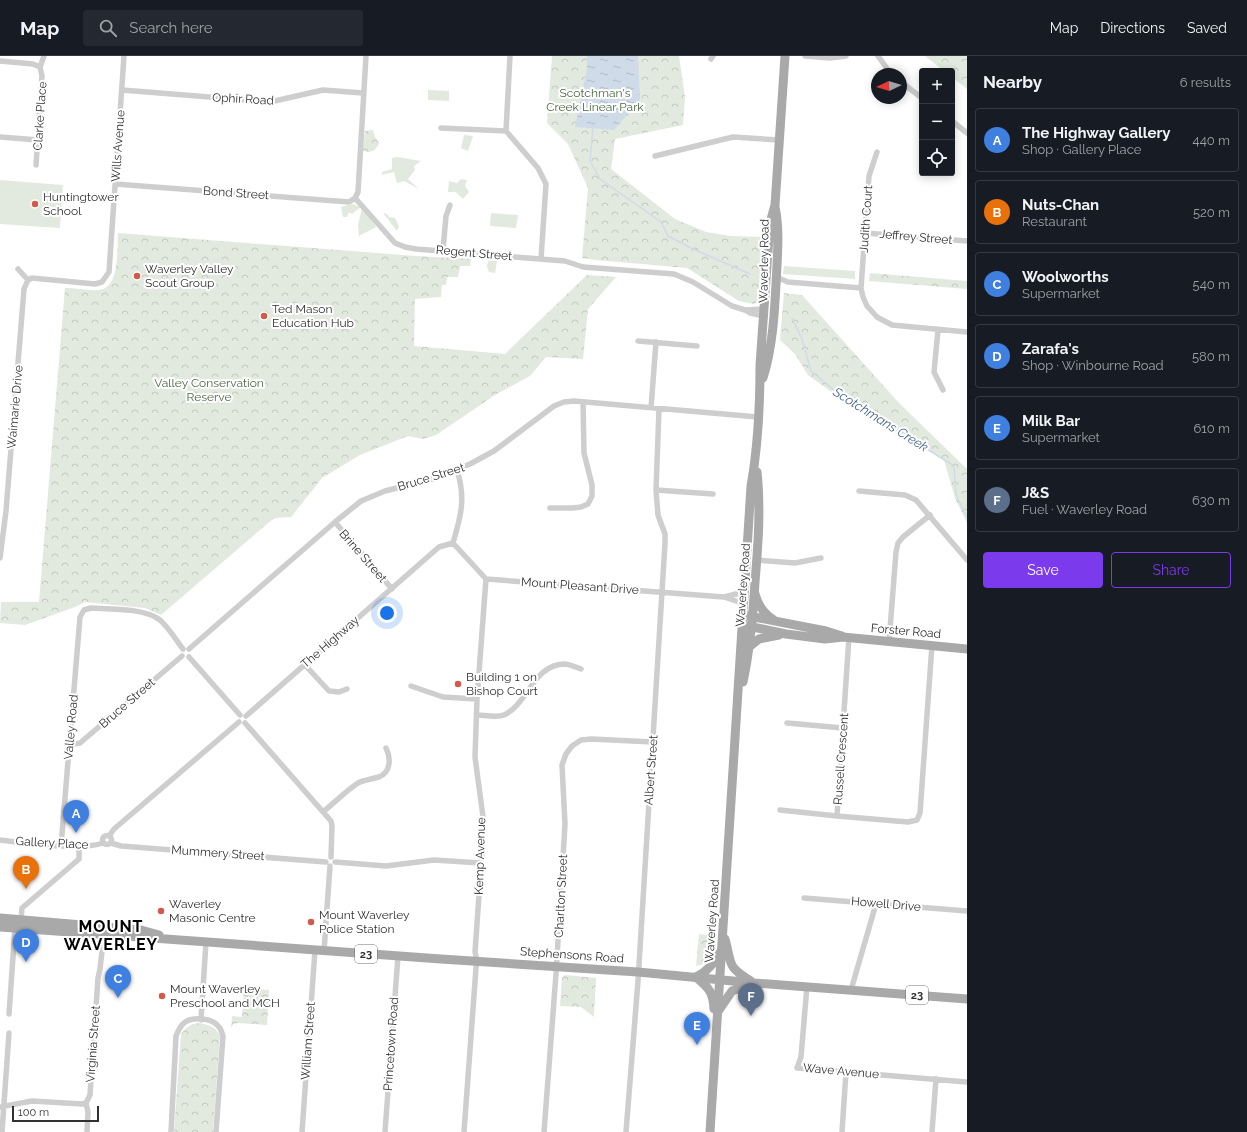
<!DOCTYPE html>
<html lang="en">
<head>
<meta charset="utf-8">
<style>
  body { margin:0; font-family:Raleway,sans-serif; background:#242831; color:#f1f3f6 }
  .controls { position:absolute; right:12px; top:12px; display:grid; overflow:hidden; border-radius:4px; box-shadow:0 2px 10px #0003 }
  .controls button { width:36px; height:36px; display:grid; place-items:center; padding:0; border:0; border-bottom:1px solid #363941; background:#171b24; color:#f1f3f6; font:20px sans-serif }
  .compass { position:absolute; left:871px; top:12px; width:36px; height:36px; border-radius:50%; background:#171b24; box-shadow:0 2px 10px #0003; rotate:266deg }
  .scale { position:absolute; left:12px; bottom:10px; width:87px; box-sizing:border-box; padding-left:4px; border:2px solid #313131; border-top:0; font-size:11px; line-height:14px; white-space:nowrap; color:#313131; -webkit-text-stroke:3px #fff; paint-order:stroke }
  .you { position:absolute; left:387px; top:557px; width:14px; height:14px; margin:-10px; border:3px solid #fff; border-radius:50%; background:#1a73e8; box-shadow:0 0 0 6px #1a73e833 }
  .badge { display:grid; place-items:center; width:26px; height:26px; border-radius:50%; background:#7c3aed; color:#fff; font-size:13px; font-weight:700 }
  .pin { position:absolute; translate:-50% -33px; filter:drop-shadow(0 1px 2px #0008) }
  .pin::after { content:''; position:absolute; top:21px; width:14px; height:12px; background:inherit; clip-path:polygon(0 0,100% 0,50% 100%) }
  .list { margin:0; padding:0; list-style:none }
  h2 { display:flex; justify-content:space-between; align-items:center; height:52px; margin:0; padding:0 16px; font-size:17px }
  h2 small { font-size:13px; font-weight:400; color:#9ea1a6 }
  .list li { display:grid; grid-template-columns:26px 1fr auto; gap:12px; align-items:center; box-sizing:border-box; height:64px; margin:0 8px 8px; padding:0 8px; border:1px solid #363941; border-radius:4px }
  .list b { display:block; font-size:15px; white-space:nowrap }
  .list p { margin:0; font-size:13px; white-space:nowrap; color:#9ea1a6 }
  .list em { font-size:13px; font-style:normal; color:#9ea1a6 }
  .actions { display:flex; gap:8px; padding:12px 16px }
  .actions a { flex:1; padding:9px 0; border:1px solid #7c3aed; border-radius:4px; text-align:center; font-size:14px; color:#7c3aed }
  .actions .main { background:#7c3aed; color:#fff }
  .icon { flex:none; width:22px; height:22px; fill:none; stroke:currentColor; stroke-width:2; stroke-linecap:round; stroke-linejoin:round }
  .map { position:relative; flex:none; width:967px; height:1076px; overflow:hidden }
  header { display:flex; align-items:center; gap:24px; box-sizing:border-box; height:56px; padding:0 20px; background:#171b24; border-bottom:1px solid #363941 }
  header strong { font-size:19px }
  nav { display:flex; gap:22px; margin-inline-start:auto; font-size:14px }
  .search { width:280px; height:36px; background:#242831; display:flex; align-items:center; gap:10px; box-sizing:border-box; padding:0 14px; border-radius:4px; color:#9ea1a6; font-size:15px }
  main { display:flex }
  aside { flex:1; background:#171b24 }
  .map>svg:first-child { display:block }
  .green { fill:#e2e9de }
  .forest { fill:url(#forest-crowns) }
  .water { fill:url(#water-ripples) }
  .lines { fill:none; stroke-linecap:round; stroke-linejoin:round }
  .stream { stroke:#d0dbe9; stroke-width:1.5 }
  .street { stroke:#cecece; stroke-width:5.5 }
  .primary { stroke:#a9a9a9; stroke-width:9 }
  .poi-dot { fill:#d15a4a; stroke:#fff; stroke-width:1.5 }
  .labels { text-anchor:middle; stroke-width:4; stroke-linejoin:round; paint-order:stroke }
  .shield { fill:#fff; stroke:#6f6f6f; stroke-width:1 }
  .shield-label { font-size:11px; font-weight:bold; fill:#313131 }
  .park-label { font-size:12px; fill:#4d6843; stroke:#fff }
  .street-label { font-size:12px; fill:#313131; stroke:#fff }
  .poi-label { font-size:12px; fill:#313131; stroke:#fff; text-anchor:start }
  .water-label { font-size:13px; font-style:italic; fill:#48648a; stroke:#fff }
  .district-label { font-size:16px; font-weight:bold; letter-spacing:1px; fill:#000; stroke:#fff }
</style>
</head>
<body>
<header>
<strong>Map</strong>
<div class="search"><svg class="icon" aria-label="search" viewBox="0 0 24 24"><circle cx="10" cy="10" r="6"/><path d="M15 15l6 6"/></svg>Search here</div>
<nav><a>Map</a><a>Directions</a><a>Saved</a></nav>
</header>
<main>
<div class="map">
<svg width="967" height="1076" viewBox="0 0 967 1076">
  <defs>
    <pattern id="forest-crowns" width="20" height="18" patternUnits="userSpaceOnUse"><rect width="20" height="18" fill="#e2e9de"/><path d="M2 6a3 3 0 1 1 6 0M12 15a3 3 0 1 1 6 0" fill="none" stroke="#c2c8bf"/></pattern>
    <pattern id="water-ripples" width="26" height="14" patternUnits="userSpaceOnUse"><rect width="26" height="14" fill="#d0dbe9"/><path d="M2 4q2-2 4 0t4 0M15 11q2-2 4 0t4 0" fill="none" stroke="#b3bcc8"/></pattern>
  </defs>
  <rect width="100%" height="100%" fill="#fff"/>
  <path class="green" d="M428,34L449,35V45L428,44Z
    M464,79L473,80L468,95L461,92Z
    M397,101L421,105L414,110L415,114L408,123L419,133L404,125L397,127L394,116L382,119V116L392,113V102Z
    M461,123L467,124L465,130L469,136L463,143L456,136H448L449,125L457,127Z
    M0,124L63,129L60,172L0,168Z
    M352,148L361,151L352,158L349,156L347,161H343L341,151Z
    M362,152L376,171L359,180L358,169Z
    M383,157L387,158L389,161L395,162L399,170L397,175Z
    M491,157L518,159L516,172L490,170Z
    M488,205H497L495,217L489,216L487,211Z
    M784,210L855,215V223L783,218Z"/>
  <path class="forest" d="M552,0H679L685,41L683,69L615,83L611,113L675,163L706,176L730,180L763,181L758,245L754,248L739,245L687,212L596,204L582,202L588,132L568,88L547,67Z
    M925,0H967V33L952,21V15H944Z
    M373,74L375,81L379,87C375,95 373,97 363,95L365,75Z
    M118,177L416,200L471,203L470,210H460L458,221H447L446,229H442L441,241L415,243L414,290L505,298L587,219L616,221L588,253L583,303L546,301L530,320L495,339L436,379L423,383L408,380L360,399L322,422L291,461L274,462L161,559L145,552L85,546L75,551L25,569L0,567L1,546H39L65,232C76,232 88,235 99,234C120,232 117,193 118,177Z
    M870,217L967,225V233L869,225Z
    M784,237L802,239L899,347L967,413V467L955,442L944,404L858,355L808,319L795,298L780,284Z
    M699,878L716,880C714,896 715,907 696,910Z
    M565,919L596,922L594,961L581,951L560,950L562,922Z
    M244,932L269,934L267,969L238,967L233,968L231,972L232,960L242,961Z
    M199,967C209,969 214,970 220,979L213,1076H174L181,978C187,971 190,968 199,967Z"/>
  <path class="water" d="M587,0H638L640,44L614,74L575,71L587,13Z"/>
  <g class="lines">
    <path class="stream" d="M593,71L590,105L600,123L661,166L668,180L691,192L750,218
      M792,262L802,283L811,315L835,335L899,373L919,388L954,410L956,439L967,461"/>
    <path class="street" d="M366,0L358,136L355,142L395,187L405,191L416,193L565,205L583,211L674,218L693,226L732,250L745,254L750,257L764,260
      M510,0L506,75L538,112L546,128L541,203
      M805,0L830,2L846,0
      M878,0L891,18
      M711,3L713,0
      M0,5L33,8L40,11L42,20L36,109
      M40,11L44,0
      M901,26L922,42
      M122,34L270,46L323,34L363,37
      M952,65L967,77
      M441,72L506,75
      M0,81L38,84
      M655,100L733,81L779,84
      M115,128L349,146L355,142
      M865,177L967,185
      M443,194L446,160L450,149
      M18,213L28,224
      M776,221L788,226L861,232L863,241L867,250L877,261L892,269L967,276
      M861,232L869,120L877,96
      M745,254L764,253
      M938,274L934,316L943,334
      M638,285L697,290
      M651,352L656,286
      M656,434L713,438
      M859,435L905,439L916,444L967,504
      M550,452H573L581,451L588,448L592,440V429L584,397L583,346
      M335,466L392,533
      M453,487L486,523L724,541L739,546L743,550
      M453,487C461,460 466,442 457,414
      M0,502L6,455L24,233L28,224L32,222L95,228L102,226L109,216L124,0
      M757,504L795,507L821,502
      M724,541L740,537L745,533
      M849,581L837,760L908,766L917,764L920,757L932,589
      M889,586L896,496L898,487L903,481L930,459
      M189,593L335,466L361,445L385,435L439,421L470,408L494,395L554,350L564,346L574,345L758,361
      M189,601L240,659
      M305,609L329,635L339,636L347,633
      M411,630L443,641L477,643
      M477,659C484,659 497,662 504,659C528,648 533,609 564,608C569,608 576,611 581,613
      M246,660L439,491L453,487
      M245,667L331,765L332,770L331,801
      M787,667L843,672
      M69,689L80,687L182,600
      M780,754L837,760
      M324,755C335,746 346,735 358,727C364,724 372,723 379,721C391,716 391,702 386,692
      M102.5 784a4.5 4.5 0 1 1 9 0a4.5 4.5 0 1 1-9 0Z
      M109,780L114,773L239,666
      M0,784C26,787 80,795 103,787
      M111,787L121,790L326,806
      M61,790L80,561L84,554L91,552C110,553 145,552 160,564C169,572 176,584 183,593
      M335,806L386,810L434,804L481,807
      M804,842L967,855
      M21,864L22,852L79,803V790
      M324,895L330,810
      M807,930L801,1001L797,1012L967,1026
      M851,934L876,848
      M9,958L15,872
      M201,964L206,886
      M0,1051L32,1045L82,1048L86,1047
      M2,1076L9,977
      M87,1076L88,1056L86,1047L90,1039L98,922L100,913L104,877
      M171,1076L176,980C178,975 180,970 184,967C192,960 213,962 219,971C221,973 222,977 223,980L216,1076
      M302,1076L315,894
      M385,1076L398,900
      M464,1076L476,912L477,904L475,896L484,768L475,701L477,643L486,523
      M544,1076L556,918L565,768L562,709L566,698L572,690L581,684L591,683L653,686
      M626,1076L638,925L665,487V478L658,459L656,434L659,353
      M842,1076L846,1016
      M932,1076L936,1023"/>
    <path class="primary" d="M763,322C774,287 775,247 777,209C778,189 779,170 775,151
      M755,538C758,549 764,558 774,564
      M749,560L826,575L842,580
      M748,570L786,578L825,583L843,581L967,593
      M749,591L759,583L779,579
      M743,626C750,593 753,560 755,526C758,490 761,453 757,416
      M0,862L141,874L159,879
      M0,871L441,903L638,916L754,927L967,943
      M725,883C732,908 726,910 751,925
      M696,921C709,932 713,936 714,953
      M696,921C708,915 714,907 721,895
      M719,954L732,935L751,928
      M710,1076L751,430C758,391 760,349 760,309L770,167L775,149L785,0"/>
  </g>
  <g class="poi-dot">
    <circle cx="35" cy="148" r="4"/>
    <circle cx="137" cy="220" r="4"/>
    <circle cx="264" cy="260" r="4"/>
    <circle cx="458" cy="628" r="4"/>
    <circle cx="161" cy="855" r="4"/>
    <circle cx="311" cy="866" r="4"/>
    <circle cx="162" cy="940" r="4"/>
  </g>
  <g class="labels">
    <g class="shield">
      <rect x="355" y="889" width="22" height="18" rx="3"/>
      <rect x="906" y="930" width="22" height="18" rx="3"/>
    </g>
    <g class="shield-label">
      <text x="366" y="902">23</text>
      <text x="917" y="943">23</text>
    </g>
    <g class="park-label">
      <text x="595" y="41">Scotchman's<tspan x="595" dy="14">Creek Linear Park</tspan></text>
      <text x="209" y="331">Valley Conservation<tspan x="209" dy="14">Reserve</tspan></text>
    </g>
    <g class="street-label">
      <text transform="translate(243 43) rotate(3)" y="4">Ophir Road</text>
      <text transform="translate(40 60) rotate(-86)" y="4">Clarke Place</text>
      <text transform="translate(118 90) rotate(-86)" y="4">Wills Avenue</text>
      <text transform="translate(236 137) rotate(4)" y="4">Bond Street</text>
      <text transform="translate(866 163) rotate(-86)" y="4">Judith Court</text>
      <text transform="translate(916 181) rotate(5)" y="4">Jeffrey Street</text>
      <text transform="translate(474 197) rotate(5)" y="4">Regent Street</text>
      <text transform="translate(764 205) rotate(-89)" y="4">Waverley Road</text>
      <text transform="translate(15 351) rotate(-85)" y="4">Waimarie Drive</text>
      <text transform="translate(431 421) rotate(-17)" y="4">Bruce Street</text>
      <text transform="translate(363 500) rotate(49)" y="4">Brine Street</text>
      <text transform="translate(743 529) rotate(-86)" y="4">Waverley Road</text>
      <text transform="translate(580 530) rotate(4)" y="4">Mount Pleasant Drive</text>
      <text transform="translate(906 575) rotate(5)" y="4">Forster Road</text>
      <text transform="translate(330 586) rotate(-41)" y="4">The Highway</text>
      <text transform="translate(127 647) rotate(-41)" y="4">Bruce Street</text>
      <text transform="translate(71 671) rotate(-85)" y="4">Valley Road</text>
      <text transform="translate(841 703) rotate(-86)" y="4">Russell Crescent</text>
      <text transform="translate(651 714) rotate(-86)" y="4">Albert Street</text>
      <text transform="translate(52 787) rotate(3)" y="4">Gallery Place</text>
      <text transform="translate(218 797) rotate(4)" y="4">Mummery Street</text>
      <text transform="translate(480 800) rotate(-88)" y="4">Kemp Avenue</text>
      <text transform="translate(561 840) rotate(-87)" y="4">Charlton Street</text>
      <text transform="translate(886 848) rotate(5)" y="4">Howell Drive</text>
      <text transform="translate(712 865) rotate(-86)" y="4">Waverley Road</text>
      <text transform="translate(572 899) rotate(4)" y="4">Stephensons Road</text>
      <text transform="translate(308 985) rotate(-86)" y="4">William Street</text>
      <text transform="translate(93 988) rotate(-86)" y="4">Virginia Street</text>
      <text transform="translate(391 988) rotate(-86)" y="4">Princetown Road</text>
      <text transform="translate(841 1015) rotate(5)" y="4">Wave Avenue</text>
    </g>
    <g class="poi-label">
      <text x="43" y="145">Huntingtower<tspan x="43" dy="14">School</tspan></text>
      <text x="145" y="217">Waverley Valley<tspan x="145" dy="14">Scout Group</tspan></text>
      <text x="272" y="257">Ted Mason<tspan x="272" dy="14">Education Hub</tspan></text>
      <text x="466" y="625">Building 1 on<tspan x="466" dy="14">Bishop Court</tspan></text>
      <text x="169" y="852">Waverley<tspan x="169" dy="14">Masonic Centre</tspan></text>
      <text x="319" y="863">Mount Waverley<tspan x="319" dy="14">Police Station</tspan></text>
      <text x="170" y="937">Mount Waverley<tspan x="170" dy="14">Preschool and MCH</tspan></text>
    </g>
    <g class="water-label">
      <text transform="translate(881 363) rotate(32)" y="5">Scotchmans Creek</text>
    </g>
    <g class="district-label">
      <text x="111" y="876">MOUNT<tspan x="111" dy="18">WAVERLEY</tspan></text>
    </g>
  </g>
</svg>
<div class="controls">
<button>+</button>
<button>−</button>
<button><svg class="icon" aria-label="locate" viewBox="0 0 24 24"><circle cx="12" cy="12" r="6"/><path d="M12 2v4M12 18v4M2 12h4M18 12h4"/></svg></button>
</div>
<svg class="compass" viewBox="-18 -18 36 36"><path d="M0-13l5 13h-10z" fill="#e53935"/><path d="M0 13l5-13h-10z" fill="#9ea1a6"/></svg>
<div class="scale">100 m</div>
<div class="you"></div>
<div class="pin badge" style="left:76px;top:777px;background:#3f7fe0">A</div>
<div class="pin badge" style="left:26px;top:833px;background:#e8710a">B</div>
<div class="pin badge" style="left:118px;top:942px;background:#3f7fe0">C</div>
<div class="pin badge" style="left:26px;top:906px;background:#3f7fe0">D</div>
<div class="pin badge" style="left:697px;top:989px;background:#3f7fe0">E</div>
<div class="pin badge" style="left:751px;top:960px;background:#5c6f8a">F</div>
</div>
<aside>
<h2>Nearby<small>6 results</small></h2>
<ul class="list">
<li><span class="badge" style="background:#3f7fe0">A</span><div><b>The Highway Gallery</b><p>Shop · Gallery Place</p></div><em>440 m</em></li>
<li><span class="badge" style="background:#e8710a">B</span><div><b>Nuts-Chan</b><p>Restaurant</p></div><em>520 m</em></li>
<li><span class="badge" style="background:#3f7fe0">C</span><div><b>Woolworths</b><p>Supermarket</p></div><em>540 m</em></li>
<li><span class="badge" style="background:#3f7fe0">D</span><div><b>Zarafa's</b><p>Shop · Winbourne Road</p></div><em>580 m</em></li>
<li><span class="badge" style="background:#3f7fe0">E</span><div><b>Milk Bar</b><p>Supermarket</p></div><em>610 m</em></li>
<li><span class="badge" style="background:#5c6f8a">F</span><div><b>J&amp;S</b><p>Fuel · Waverley Road</p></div><em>630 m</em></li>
</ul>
<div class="actions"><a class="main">Save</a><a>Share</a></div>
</aside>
</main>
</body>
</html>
